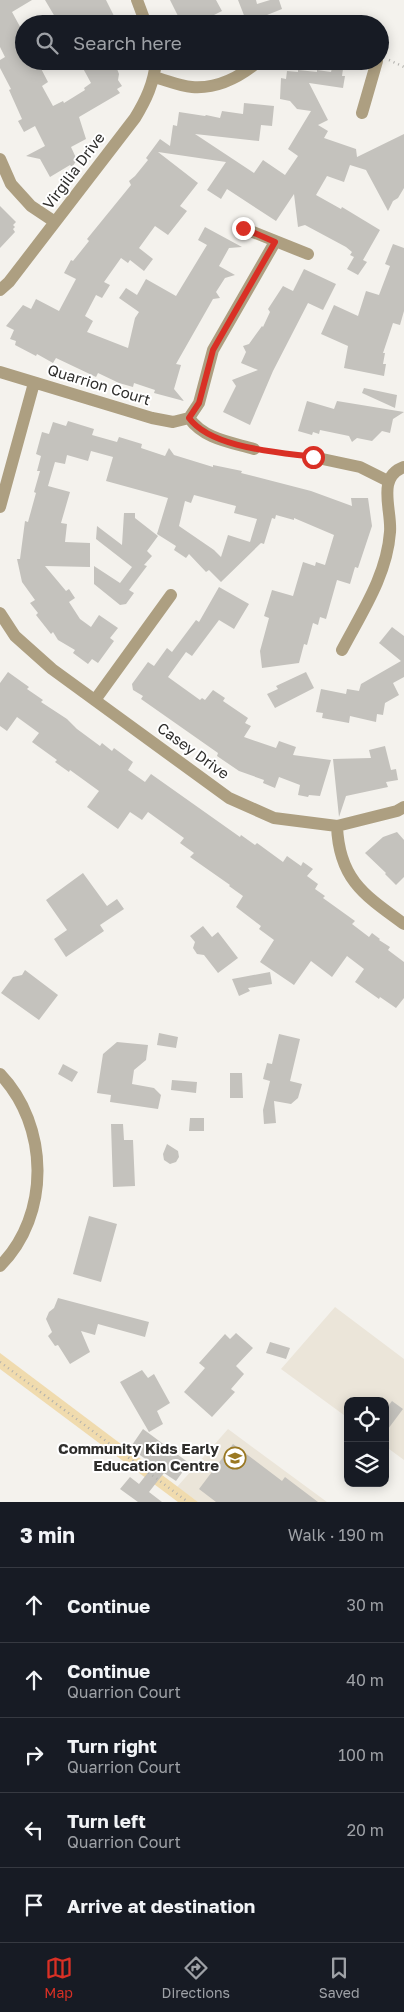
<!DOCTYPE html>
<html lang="en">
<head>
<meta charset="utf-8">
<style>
  body { margin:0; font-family:"Golos Text",sans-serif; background:#20242c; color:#f1f3f6 }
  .controls { position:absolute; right:15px; bottom:15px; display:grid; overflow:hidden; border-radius:10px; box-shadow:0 2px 12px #0003 }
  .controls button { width:45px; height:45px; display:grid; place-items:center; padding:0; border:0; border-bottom:1px solid #363941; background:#171b24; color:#f1f3f6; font:25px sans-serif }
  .stop { position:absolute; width:15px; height:15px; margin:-11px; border:4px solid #d93025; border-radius:50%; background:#fff }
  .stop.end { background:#d93025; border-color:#fff; box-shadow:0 1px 5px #0008 }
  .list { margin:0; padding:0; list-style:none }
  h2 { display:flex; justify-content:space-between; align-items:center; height:65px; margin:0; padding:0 20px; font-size:21px }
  h2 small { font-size:16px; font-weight:400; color:#9ea1a6 }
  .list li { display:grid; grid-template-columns:32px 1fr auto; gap:15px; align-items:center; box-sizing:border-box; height:75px; padding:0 20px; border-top:1px solid #363941 }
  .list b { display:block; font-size:19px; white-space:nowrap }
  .list p { margin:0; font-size:16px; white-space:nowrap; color:#9ea1a6 }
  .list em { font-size:16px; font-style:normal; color:#9ea1a6 }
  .icon { flex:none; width:28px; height:28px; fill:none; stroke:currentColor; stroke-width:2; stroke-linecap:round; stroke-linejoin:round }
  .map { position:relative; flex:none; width:404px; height:1502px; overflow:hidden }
  .search { position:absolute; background:#171b24; box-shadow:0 2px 12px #0003; left:15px; right:15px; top:15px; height:55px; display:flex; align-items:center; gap:12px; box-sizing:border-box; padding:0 18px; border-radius:28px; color:#9ea1a6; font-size:19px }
  .sheet { height:440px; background:#171b24 }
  nav { display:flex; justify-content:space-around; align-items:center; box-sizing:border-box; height:70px; border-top:1px solid #363941; background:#171b24; font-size:14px; color:#9ea1a6 }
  nav a { display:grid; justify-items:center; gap:2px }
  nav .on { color:#d93025 }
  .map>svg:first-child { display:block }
  .built { fill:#ebe5d9 }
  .green { fill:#f0dbae }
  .building { fill:#c4c2bd; fill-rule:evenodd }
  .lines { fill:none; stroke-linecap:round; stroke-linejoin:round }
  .path { stroke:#b1b0ac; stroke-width:2.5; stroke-dasharray:1 4; stroke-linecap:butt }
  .minor { stroke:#ad9f81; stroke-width:12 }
  .route { stroke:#d93025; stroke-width:6 }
  .labels { text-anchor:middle; stroke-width:4; stroke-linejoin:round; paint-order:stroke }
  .street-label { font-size:15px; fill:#2f2e2c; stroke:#fff }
  .poi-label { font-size:15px; font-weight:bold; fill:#2f2e2c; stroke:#fff; text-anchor:end }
</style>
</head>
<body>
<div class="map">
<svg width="404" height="1502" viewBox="0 0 404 1502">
  <rect width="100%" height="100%" fill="#f4f2ed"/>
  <path class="built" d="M335,1307L404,1359V1460L385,1446V1401H348V1418L281,1369Z
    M228,1429L327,1502H198L177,1487Z"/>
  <path class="green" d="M0,1353L198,1502H178L0,1369Z"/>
  <path class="building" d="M0,0H32L12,12L24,34V61H37L48,82L42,86L53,106L63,101L64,103L85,90L84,88L91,83L79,61H114L119,74L118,80L122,86L117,89L120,93L79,117L86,139L71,147L77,160L72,167L70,165L50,177L40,159L26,156L45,146L35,126L24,132L18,121L22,119L9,90L11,89L0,68V60L5,57L0,47Z
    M45,0H106L116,20L110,24H78L74,17L66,21L65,18L58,22Z
    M170,0H216L222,11L196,24H182Z
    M238,0H256L257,4L270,0H279L282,9L247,23Z
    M332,68L343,69L342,76H345L343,88L309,83L328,120L318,125L328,131L324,138L356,149L357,157L404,134V188L398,198L393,201L388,211L366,170L350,165L344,182L327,176L316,195L341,209L342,207L380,230L363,260L367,262L358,275L347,269L354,257L350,255L352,252L346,247L305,225L298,227L294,194L276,221L227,189L221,199L207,190L226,162L158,152L198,183L180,206L187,211L168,235L155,226L139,248L153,259L144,271L130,260L128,263L121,258L104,282L110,285L102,298L96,295L85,316L93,321L87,332L128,348L135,318L139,312L119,298L126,288L137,295L146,279L176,296L207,245L198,240L205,227L242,247L229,248L219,266L235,275L225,278L216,292L220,298L213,299L176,364L181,365L174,389L184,401L154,393L155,390L134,383L133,387L119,383L98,373L96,377L56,358L53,363L37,354L36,356L15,345L16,341L10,339L14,330L6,326L23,305L31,309L36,299L59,311L76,279L64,273L71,260L73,261L89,241L87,239L131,185L129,181L135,176L148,160L146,158L160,139L170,146L173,125L177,126L179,112L205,116L206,115L220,118L222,111L243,114L244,103L274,106L272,126L261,125L259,141L195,134L254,173L263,160L285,175L298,156L288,149L311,111L297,109L290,101L280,99L281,78L286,79L287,71L298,72V70L317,72V70L331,72Z
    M0,206L16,222L13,225L15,227L13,229L15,232L0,248Z
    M393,244L404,248V311L400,325L393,323L383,353H385L383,364H386L384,376L344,368L348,346L321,334L334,305L358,316L366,291L379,295L390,266L385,264Z
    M304,269L336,284L323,310L308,303L273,371L250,425L223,412L236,386L232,380L258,370L241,363L246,352L243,346L249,344L262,326L263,327L270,312L268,309L283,286L293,291Z
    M364,388L397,395L395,408L362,393Z
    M307,401L334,409L337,401L404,412L393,419L390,433L382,431L372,441L357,438L352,442L349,436L320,430L319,434L313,432L312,435L298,431Z
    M68,421L94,429L92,435L117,442L119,437L142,444L141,448L165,456L169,448L174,455L213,467V465L242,471L241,473L311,491L352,506L351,498H368L372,526L358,568L355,567L350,584L337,580L326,619L320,617L318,625L313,623L307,645L304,644L299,663L262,668L260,651L269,618L264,616L272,590L293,596L303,562L315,566L316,562L325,565L334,535L294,518V520L276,515L275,519L272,518L264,544L261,543L221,582L209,570L206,572L189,554L186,558L174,550L176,546L157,534L168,498L106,481L113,457L91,451L88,461L67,455L65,464L55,462L48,486L70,492L61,523L67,524L65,542L90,543V567L45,566L66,591L69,589L75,598L69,602L80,619L91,627L99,615L118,628L110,638L114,641L98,663L92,659L88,664L73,653L75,650L58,640L53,632L51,634L36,615L38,613L30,603L35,600L22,582L17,559H20L25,521L28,522L36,493L34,492L40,471H37L41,456L36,454L42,432L49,434L53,422L66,426ZM194,495L236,506L234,513L257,519L250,542L228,535L221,557L214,550L179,526L185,501L191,503Z
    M124,513H135V518L158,536L147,551L152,556L144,565L147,566L129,590L134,593L126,604L120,605L94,584V566L120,583L132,567L96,539L97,526L122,545Z
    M219,587L249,604L234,629L219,620L192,656L186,652L168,677L200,700L202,698L205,700L213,690L225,698L223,701L248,718L245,723L251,726L244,737L276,748L279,741L296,747L293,755L331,760L320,796L309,795L308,797L298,795L300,785L279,777L275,788L263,783L264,780L239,771L217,756L218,753L141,699L143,696L133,690L132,684L148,662L154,666L167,648L172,652L196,620L199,622Z
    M392,627L404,636V677L393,683L399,695L385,703L383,715L377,714L376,722L350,716L349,723L322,718L323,713L316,712L321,689L346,694L347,689L359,691L361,684L401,661L379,643Z
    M8,672L29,687L27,689L43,700L41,702L67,719L77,729L100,746L102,743L112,751L114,748L133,762L128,770L145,782L151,774L240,837L241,835L255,845L257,843L283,862L287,856L301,866L303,862L313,869L307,876L318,884L315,889L325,896L323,898L355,921L352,924L369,937L372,933L380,939L379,940L390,947L388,950L404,962V998L396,1008L380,997L379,999L355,982L364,969L347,956L332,977L311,961L294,985L260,962L274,940L259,929L261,926L236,907L243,896L229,886L230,885L190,857L194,853L180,843L184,838L148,812L142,820L130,812L118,829L87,807L99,791L70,770L69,772L55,762L57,760L32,742L39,733L17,717L7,731L0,726V683Z
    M306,672L314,688L275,708L267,694L278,689L276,686Z
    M385,746L391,770L396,769L398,780L386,782L388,787L346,796L339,817L333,759L371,758L369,750Z
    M397,832L404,840V877L396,885L385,874L386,873L365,853L383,837Z
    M83,873L107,906L117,899L124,909L100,925L104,931L66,957L54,939L67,930L46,900Z
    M203,926L212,937L218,932L238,958L218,973L204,955L197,954L193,948L195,942L190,936Z
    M25,970L58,995L39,1020L1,993L13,977L22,975Z
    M270,972L272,984L248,988L250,991L239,996L232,979Z
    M159,1033L178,1037L176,1048L157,1045Z
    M279,1034L300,1039L290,1081L302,1084L298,1098L291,1104L274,1101L276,1123L264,1124L263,1110L270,1081L263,1079L267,1063L272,1064Z
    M117,1042L148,1045L146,1060L134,1070L132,1084L154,1088L161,1095L158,1109L110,1102L111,1095L97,1093L103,1054Z
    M63,1064L78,1072L72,1082L58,1074Z
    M230,1073H242L243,1098H230Z
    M172,1080L197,1082L196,1093L171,1090Z
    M190,1118H204V1131H189Z
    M111,1124H123L124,1140H133L135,1186L113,1187Z
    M167,1144L178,1151L179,1157L176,1162L170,1164L164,1160L163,1154Z
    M89,1216L117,1224L101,1282L73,1274Z
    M58,1298L149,1322L145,1337L98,1324L95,1335L81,1331L90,1352L70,1364L58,1345L55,1346L48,1336L52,1332L46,1319L49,1312L54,1308Z
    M236,1333L253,1348L236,1366L244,1374L231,1389L235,1392L212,1417L184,1392L205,1368L199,1363L225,1334L230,1339Z
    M270,1342L290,1348L286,1359L266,1353Z
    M142,1370L148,1378L154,1374L170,1403L157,1411L163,1424L149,1432L120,1382Z
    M392,1401L403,1409L385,1433V1410Z
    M143,1429L189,1463L176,1481L164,1473L149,1492L162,1502H138L120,1489L130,1477L139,1484L154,1465L130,1448Z
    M233,1444L282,1481L285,1477L318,1502H216L199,1489Z"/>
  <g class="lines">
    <path class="path" d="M389,60L404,67
      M265,450L302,455
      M0,1362L188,1502"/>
    <path class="minor" d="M137,0L146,24
      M154,77C166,80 179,86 192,87C217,89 240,77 259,61
      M362,113L377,61
      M0,159L11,184L31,206L55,222
      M243,228L308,254
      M0,290L9,282L135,118C146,100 154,83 156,61
      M0,372L152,418L173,422L189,418L199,403L213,350L275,242
      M189,418C204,439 230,442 254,449
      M313,457L360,467L388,481
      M0,507L34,383
      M0,613L15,636L52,669L229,798L274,818L337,826L397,811L404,807
      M342,650C362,612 387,575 390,532C392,510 376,477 404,467
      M95,700L171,595
      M337,826C339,879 364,895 404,924
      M0,1074C49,1125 51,1215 0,1266"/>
  </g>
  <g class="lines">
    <path class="route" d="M243,228L275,242L213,350L199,403L189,418C211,448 277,452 313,457"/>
  </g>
  <defs>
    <g id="school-ring" transform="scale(1.125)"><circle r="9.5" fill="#fff" stroke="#9a7822" stroke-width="1.5"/><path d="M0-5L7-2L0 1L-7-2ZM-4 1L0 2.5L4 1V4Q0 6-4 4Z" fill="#9a7822"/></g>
  </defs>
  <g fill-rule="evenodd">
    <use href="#school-ring" x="235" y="1458"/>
  </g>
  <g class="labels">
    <g class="street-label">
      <text transform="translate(74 171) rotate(-53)" y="5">Virgilia Drive</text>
      <text transform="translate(99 385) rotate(17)" y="5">Quarrion Court</text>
      <text transform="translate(193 751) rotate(36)" y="5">Casey Drive</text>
    </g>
    <g class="poi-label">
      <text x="219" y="1454">Community Kids Early<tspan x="219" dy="17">Education Centre</tspan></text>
    </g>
  </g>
</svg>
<div class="controls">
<button><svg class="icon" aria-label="locate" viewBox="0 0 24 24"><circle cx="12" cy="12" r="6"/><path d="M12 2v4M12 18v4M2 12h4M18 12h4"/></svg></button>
<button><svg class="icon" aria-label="layers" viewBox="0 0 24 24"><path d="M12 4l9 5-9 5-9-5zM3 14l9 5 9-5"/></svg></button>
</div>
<div class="stop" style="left:313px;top:457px"></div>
<div class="stop end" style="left:243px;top:228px"></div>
<div class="search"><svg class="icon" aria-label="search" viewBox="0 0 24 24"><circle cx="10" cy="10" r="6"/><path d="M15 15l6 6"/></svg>Search here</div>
</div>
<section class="sheet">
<h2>3 min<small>Walk · 190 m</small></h2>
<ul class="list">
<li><svg class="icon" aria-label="ahead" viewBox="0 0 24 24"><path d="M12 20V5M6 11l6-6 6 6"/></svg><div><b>Continue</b></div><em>30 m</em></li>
<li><svg class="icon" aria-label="ahead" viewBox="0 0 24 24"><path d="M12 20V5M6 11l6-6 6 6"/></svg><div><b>Continue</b><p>Quarrion Court</p></div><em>40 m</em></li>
<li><svg class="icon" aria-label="right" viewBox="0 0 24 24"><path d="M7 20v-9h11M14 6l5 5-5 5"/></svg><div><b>Turn right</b><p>Quarrion Court</p></div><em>100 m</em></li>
<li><svg class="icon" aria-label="left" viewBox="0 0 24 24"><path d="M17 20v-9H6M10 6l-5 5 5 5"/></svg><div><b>Turn left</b><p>Quarrion Court</p></div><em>20 m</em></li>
<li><svg class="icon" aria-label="arrive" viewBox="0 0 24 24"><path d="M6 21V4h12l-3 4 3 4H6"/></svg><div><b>Arrive at destination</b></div></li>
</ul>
</section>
<nav>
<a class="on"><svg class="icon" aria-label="map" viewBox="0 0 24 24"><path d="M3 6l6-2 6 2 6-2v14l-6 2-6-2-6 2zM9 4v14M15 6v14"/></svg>Map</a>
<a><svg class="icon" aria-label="directions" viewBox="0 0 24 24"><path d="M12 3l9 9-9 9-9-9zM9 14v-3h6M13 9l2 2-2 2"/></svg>Directions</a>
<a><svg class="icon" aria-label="saved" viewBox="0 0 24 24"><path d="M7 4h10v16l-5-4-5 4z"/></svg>Saved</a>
</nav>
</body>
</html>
